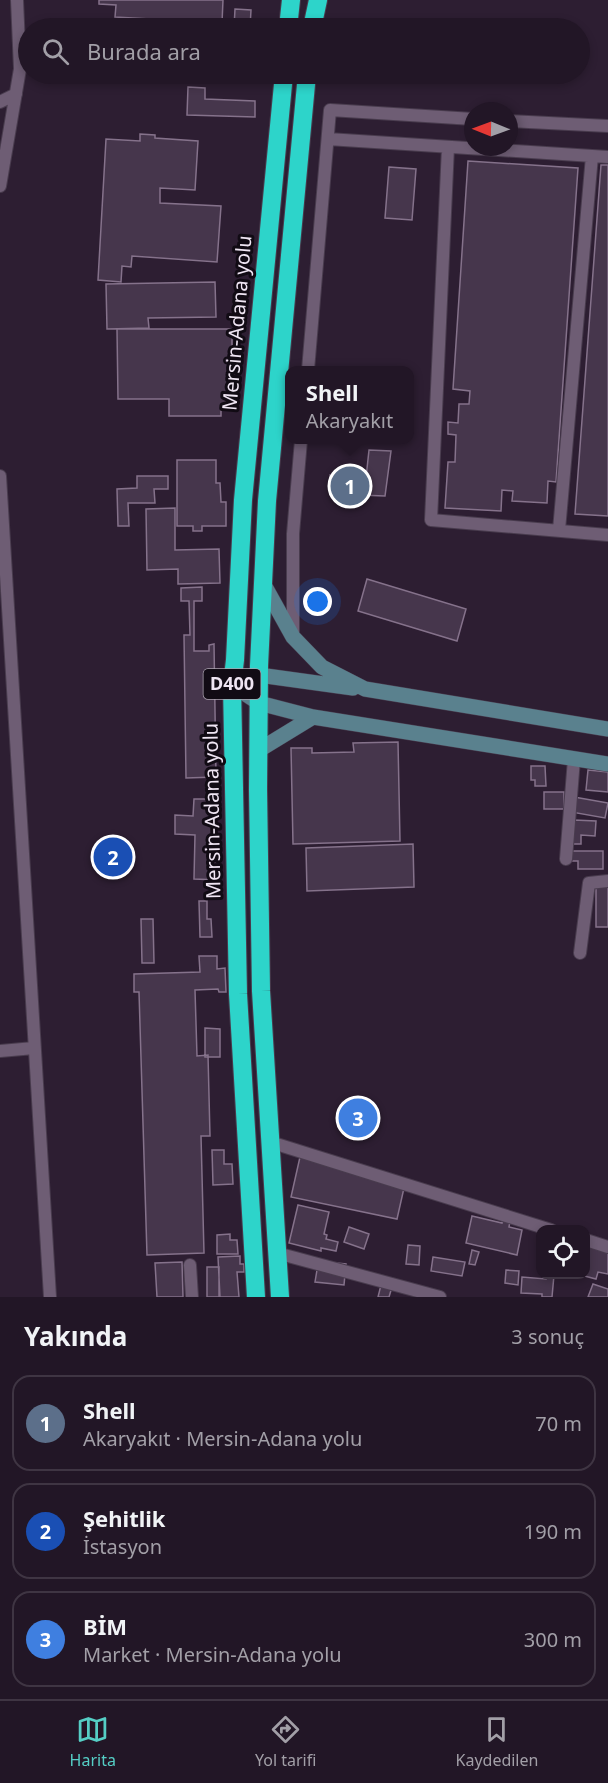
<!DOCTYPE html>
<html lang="tr">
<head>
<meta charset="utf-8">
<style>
  body { margin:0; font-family:"Noto Sans",sans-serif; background:#2e2332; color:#f1f3f6 }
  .controls { position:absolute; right:18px; bottom:18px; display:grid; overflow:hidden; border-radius:12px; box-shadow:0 3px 9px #0003 }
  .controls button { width:54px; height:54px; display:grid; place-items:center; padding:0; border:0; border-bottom:2px solid #3f3543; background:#221626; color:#f1f3f6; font:30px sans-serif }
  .compass { position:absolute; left:464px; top:102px; width:54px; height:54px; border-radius:50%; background:#221626; box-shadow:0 3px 9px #0003; rotate:271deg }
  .you { position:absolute; left:318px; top:602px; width:21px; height:21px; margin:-15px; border:4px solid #fff; border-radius:50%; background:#1a73e8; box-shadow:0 0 0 9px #1a73e833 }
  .badge { display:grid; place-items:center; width:39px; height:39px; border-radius:50%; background:#55cec5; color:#fff; font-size:20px; font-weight:700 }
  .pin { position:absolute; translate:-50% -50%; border:3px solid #fff; box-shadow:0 2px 6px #0006 }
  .popup { position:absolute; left:285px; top:366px; width:129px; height:78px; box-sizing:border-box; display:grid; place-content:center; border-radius:12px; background:#221626; filter:drop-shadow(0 2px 4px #0005); font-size:20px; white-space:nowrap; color:#a29fa7 }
  .popup b { font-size:22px; color:#f1f3f6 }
  .popup::after { content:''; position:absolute; left:50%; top:100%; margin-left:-12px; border:12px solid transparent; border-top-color:#221626 }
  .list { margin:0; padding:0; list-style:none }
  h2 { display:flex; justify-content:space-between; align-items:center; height:78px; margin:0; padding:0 24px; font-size:26px }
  h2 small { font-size:20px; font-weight:400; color:#a29fa7 }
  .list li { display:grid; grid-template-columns:39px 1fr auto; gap:18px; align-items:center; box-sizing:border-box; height:96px; margin:0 12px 12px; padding:0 12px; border:2px solid #3f3543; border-radius:18px }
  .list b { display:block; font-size:22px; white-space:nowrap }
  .list p { margin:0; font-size:20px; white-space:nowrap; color:#a29fa7 }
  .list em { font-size:20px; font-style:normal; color:#a29fa7 }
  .icon { flex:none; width:33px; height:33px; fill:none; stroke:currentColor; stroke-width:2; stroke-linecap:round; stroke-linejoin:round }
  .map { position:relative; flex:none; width:608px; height:1297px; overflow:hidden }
  .search { position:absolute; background:#221626; box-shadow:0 3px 9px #0003; left:18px; right:18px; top:18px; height:66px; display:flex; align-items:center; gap:15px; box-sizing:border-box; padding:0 21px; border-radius:33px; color:#a29fa7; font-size:22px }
  .sheet { height:402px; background:#221626 }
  nav { display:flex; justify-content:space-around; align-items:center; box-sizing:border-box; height:84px; border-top:2px solid #3f3543; background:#221626; font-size:16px; color:#a29fa7 }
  nav a { display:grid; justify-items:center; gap:3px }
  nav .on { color:#55cec5 }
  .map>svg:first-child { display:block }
  .building { fill:#46364c; stroke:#85728b; stroke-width:1.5 }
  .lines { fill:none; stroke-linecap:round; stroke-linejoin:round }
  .street-casing { stroke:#493c4e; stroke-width:14 }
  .secondary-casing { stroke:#493c4e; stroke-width:16 }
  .highway-casing { stroke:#493c4e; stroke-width:20 }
  .street { stroke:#6e5d74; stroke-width:12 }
  .secondary { stroke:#5a818e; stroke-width:15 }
  .highway { stroke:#2dd4ca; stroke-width:18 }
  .labels { text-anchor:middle; stroke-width:6; stroke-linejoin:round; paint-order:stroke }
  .shield { fill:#110b14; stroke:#aca4b0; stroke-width:1.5 }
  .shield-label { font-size:18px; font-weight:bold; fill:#efe5f3 }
  .street-label { font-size:20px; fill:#efe5f3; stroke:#110b14 }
</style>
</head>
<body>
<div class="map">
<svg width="608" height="1297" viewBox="0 0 608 1297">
  <rect width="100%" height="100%" fill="#2d1e32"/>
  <path class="building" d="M99,0H223L222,23L115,17L116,5L99,4Z
    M235,9L251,10L250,28H234Z
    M188,87L205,88V99L255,101V117L187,115Z
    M140,134L155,135V138L198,141L195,190L160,188V203L221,206L217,262L132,256L131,267L122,266L121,282L98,280L106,139L140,141Z
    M468,161L578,168L556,482L548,481L547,503L512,501L513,491L502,490L501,511L445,508L448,462H455L456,435L448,434V422L458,423L459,404H469L470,391L453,389Z
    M601,165H608V516L575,514Z
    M389,167L416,169L412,220L385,218Z
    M215,282L216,317L148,318L149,328L107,329L106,284Z
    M117,329H232V406H221V416H169V399H118Z
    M369,450L391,451L385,496L331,494L330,475L366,478Z
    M177,460H216V483H220L221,502H226V526H202V531H193V526H177Z
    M137,476H168V489H154L155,503H128L129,526H118L117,489L137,488Z
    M175,508V550L219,549L220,583L178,584V569L147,570L146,509Z
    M367,579L466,609L457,641L358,611Z
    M202,587V601H194V651H209V645L214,644L216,777L186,778L184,635H190L189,601H181V588Z
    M398,742L400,841L293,844L291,748H312V753L354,752L353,743Z
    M531,766H545L546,786H535V780H531Z
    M588,770L608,772V792L586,790Z
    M544,792H564V809H544Z
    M574,797L608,803L605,818L571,812Z
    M194,799H216L214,850H220L219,880L194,879L195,835L175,834V815L193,816Z
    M574,820L596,821L595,836L581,835V844H573Z
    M413,844L414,887L307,891L306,848Z
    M570,851H603V869H578V861H570Z
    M596,883H608V927H596Z
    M199,901H207V919H211L212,937H200Z
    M141,919H153L154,963H142Z
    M199,956H217V969L225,968L226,992H219L218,989L195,990L197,1056L208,1055L210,1136H201L204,1253L147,1255L139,992H134V974L200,972Z
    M205,1028L220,1029V1057H205Z
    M212,1150H224V1164H232L233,1184L213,1185Z
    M300,1157L404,1188L397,1219L291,1197Z
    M298,1205L329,1212L324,1234L327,1235L326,1239L338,1242L336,1251L321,1248V1251L289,1243Z
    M472,1216L502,1223L503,1219L510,1221L509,1227L522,1230L517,1255L466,1243Z
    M349,1227L369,1234L364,1249L344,1242Z
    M230,1234V1240H237L238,1254H217V1235Z
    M586,1240L608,1246V1274L598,1272L596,1279L577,1274H586Z
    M408,1245L420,1246L419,1265L406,1264Z
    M472,1250L479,1252L475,1265L469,1264Z
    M240,1256V1264H244V1272H237L239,1297H220L218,1257Z
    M433,1257L465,1262L462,1276L431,1271Z
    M182,1262L183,1297H157L155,1263Z
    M326,1262L346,1264L344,1285L315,1282L317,1270L325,1271Z
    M207,1267H219V1297H207Z
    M506,1270L519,1271L518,1285L505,1283Z
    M546,1275H554L552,1297H542V1294L521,1293L522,1277L546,1279Z
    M593,1284L608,1289V1297H588Z
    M381,1285L392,1287L389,1297H378Z"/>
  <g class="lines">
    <g class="street-casing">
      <path id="street" d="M0,102L16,94
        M509,121L608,126
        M328,139L608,157
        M448,147L431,520L608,535
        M0,186L20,69L17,0
        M308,370L330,110L473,119
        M0,476L50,1297
        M559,530L592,156
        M293,635V534L301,440
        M566,859L574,759
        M580,953L589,883L608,881
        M0,1051L34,1048
        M270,1142L551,1230
        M586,1240L608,1247
        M277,1253L440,1297
        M190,1265L192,1297"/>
    </g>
    <g class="secondary-casing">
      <path id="secondary" d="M263,583L293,637L322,667L365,689L608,729
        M232,685L259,675L353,688
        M232,685L259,703L313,717
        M259,750L313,717L608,764"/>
    </g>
    <g class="highway-casing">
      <path id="highway" d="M288,28L291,0
        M312,28L318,0
        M256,1297L238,994L232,685L235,660L243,500L284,74
        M280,1297L261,991L258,789L259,666L267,501L307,74"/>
    </g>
    <use href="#street" class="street"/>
    <use href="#secondary" class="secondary"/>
    <use href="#highway" class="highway"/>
  </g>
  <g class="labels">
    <rect class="shield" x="203.5" y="669" width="57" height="30" rx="4.5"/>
    <g class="shield-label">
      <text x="232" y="690">D400</text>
    </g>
    <g class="street-label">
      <text transform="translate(237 323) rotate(-85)" y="7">Mersin-Adana yolu</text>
      <text transform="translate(212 811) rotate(-91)" y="7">Mersin-Adana yolu</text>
    </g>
  </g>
</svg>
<div class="controls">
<button><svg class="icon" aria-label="locate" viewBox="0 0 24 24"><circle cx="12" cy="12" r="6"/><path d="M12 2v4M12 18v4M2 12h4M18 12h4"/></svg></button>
</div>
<svg class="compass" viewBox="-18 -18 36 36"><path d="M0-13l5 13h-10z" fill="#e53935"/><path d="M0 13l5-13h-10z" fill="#a29fa7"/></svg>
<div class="you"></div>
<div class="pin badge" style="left:350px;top:486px;background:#5c6f8a">1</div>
<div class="popup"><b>Shell</b>Akaryakıt</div>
<div class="pin badge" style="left:113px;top:857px;background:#1a4fb4">2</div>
<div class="pin badge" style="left:358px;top:1118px;background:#3f7fe0">3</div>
<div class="search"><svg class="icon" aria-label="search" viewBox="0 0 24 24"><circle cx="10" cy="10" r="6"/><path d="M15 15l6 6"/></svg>Burada ara</div>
</div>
<section class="sheet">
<h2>Yakında<small>3 sonuç</small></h2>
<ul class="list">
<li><span class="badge" style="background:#5c6f8a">1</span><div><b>Shell</b><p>Akaryakıt · Mersin-Adana yolu</p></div><em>70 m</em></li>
<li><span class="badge" style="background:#1a4fb4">2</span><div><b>Şehitlik</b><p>İstasyon</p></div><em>190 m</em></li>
<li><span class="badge" style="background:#3f7fe0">3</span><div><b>BİM</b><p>Market · Mersin-Adana yolu</p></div><em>300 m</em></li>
</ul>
</section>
<nav>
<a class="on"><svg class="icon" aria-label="map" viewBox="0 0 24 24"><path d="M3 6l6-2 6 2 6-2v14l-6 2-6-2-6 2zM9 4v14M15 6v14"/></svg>Harita</a>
<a><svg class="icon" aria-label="directions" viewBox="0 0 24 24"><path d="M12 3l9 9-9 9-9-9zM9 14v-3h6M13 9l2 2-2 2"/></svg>Yol tarifi</a>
<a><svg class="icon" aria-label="saved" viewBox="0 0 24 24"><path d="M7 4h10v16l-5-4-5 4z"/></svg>Kaydedilen</a>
</nav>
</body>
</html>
